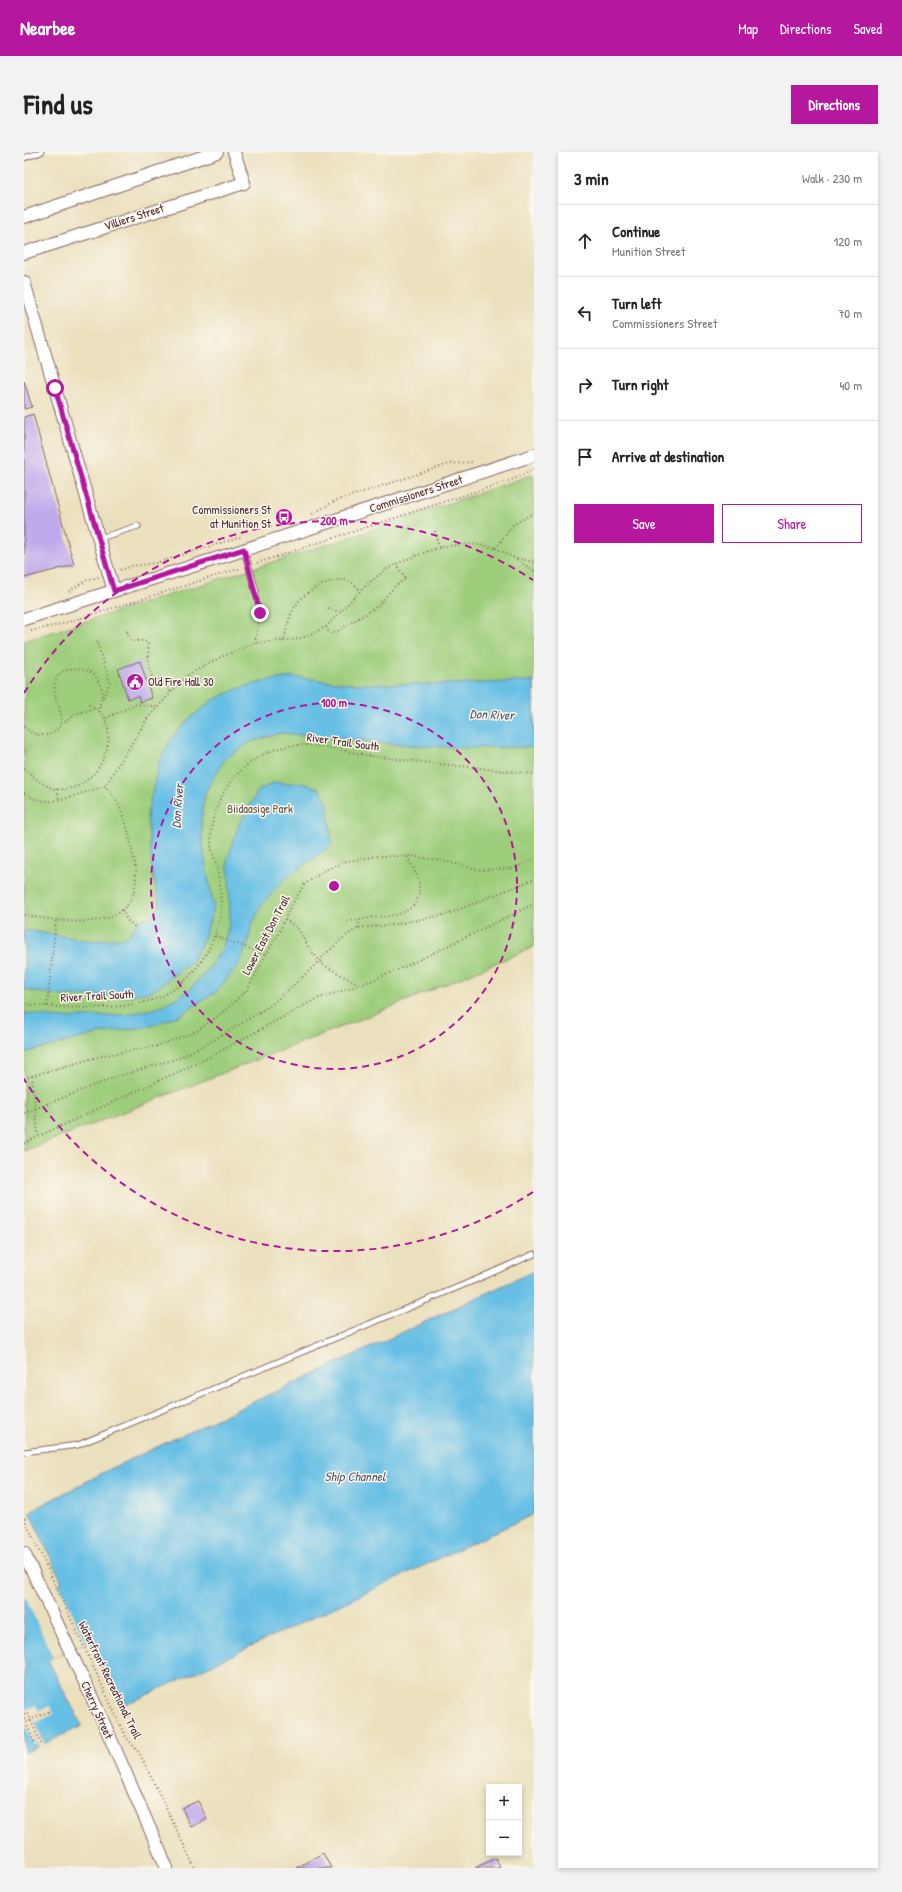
<!DOCTYPE html>
<html lang="en">
<head>
<meta charset="utf-8">
<style>
  body { margin:0; font-family:"Patrick Hand",sans-serif; background:#f2f2f2; color:#222 }
  .controls { position:absolute; right:12px; bottom:12px; display:grid; overflow:hidden; border-radius:0px; box-shadow:0 2px 6px #0003 }
  .controls button { width:36px; height:36px; display:grid; place-items:center; padding:0; border:0; border-bottom:1px solid #e0e0e0; background:#fff; color:#222; font:20px sans-serif }
  .stop { position:absolute; width:12px; height:12px; margin:-9px; border:3px solid #b5179e; border-radius:50%; background:#fff }
  .stop.end { background:#b5179e; border-color:#fff; box-shadow:0 1px 4px #0008 }
  .list { margin:0; padding:0; list-style:none }
  h2 { display:flex; justify-content:space-between; align-items:center; height:52px; margin:0; padding:0 16px; font-size:17px }
  h2 small { font-size:13px; font-weight:400; color:#767676 }
  .list li { display:grid; grid-template-columns:26px 1fr auto; gap:12px; align-items:center; box-sizing:border-box; height:72px; padding:0 16px; border-top:1px solid #e0e0e0 }
  .list b { display:block; font-size:15px; white-space:nowrap }
  .list p { margin:0; font-size:13px; white-space:nowrap; color:#767676 }
  .list em { font-size:13px; font-style:normal; color:#767676 }
  .actions { display:flex; gap:8px; padding:12px 16px }
  .actions a { flex:1; padding:9px 0; border:1px solid #b5179e; border-radius:0px; text-align:center; font-size:14px; color:#b5179e }
  .actions .main { background:#b5179e; color:#fff }
  .icon { flex:none; width:22px; height:22px; fill:none; stroke:currentColor; stroke-width:2; stroke-linecap:round; stroke-linejoin:round }
  .map { position:relative; flex:none; width:510px; height:1716px; overflow:hidden; border-radius:0px }
  header { display:flex; align-items:center; gap:24px; box-sizing:border-box; height:56px; padding:0 20px; background:#b5179e; color:#fff }
  header strong { font-size:19px }
  nav { display:flex; gap:22px; margin-inline-start:auto; font-size:14px }
  .intro { display:flex; align-items:center; justify-content:space-between; box-sizing:border-box; height:96px; padding:0 24px }
  h1 { margin:0; font-size:28px }
  .button { padding:10px 18px; border-radius:0px; background:#b5179e; color:#fff; font-size:14px; font-weight:700 }
  main { display:flex; gap:24px; padding:0 24px }
  aside { flex:1; background:#fff; border-radius:0px; box-shadow:0 2px 6px #0003 }
  .map>svg:first-child { display:block }
  .green { fill:#9ece7c; stroke:#747654 }
  .water { fill:#68bfe5; stroke:#596f88 }
  .pier { fill:#ebe0be }
  .building { fill:#bda9ec }
  .lines { fill:none; stroke-linecap:round; stroke-linejoin:round }
  .service-casing { stroke:#82635e; stroke-width:7 }
  .tertiary-casing { stroke:#82635e; stroke-width:14 }
  .path { stroke:#82635e; stroke-width:2; stroke-dasharray:1 3; stroke-linecap:butt }
  .service { stroke:#fff; stroke-width:5 }
  .tertiary { stroke:#fff; stroke-width:12 }
  .path-bridge { stroke:#82635e; stroke-width:2; stroke-dasharray:1 3; stroke-linecap:butt }
  .route { stroke:#b5179e; stroke-width:5 }
  .ring { fill:none; stroke:#b5179e; stroke-width:2; stroke-dasharray:7 5 }
  .labels { text-anchor:middle; stroke-width:3; stroke-linejoin:round; paint-order:stroke }
  .street-label { font-size:12px; fill:#4a1f2b; stroke:#fbf7ec }
  .poi-label { font-size:12px; fill:#4a1f2b; stroke:#fbf7ec; text-anchor:end }
  .park-label { font-size:12px; fill:#635443; stroke:#fbf7ec }
  .water-label { font-size:13px; font-style:italic; fill:#54576c; stroke:#fbf7ec }
  .centre { fill:#b5179e; stroke:#fbf7ec; stroke-width:2 }
  .ring-label { font-size:12px; text-anchor:middle; font-weight:bold; fill:#b5179e; stroke:#fbf7ec; stroke-width:3; stroke-linejoin:round; paint-order:stroke }
</style>
</head>
<body>
<header>
<strong>Nearbee</strong>
<nav><a>Map</a><a>Directions</a><a>Saved</a></nav>
</header>
<div class="intro"><h1>Find us</h1><a class="button">Directions</a></div>
<main>
<div class="map">
<svg width="510" height="1716" viewBox="0 0 510 1716">
  <rect width="100%" height="100%" fill="#fbf7ec"/>
  <filter id="ink" filterUnits="userSpaceOnUse"><feTurbulence type="fractalNoise" baseFrequency=".025" numOctaves="2"/><feDisplacementMap in="SourceGraphic" scale="8" xChannelSelector="R" yChannelSelector="G"/><feConvolveMatrix kernelMatrix="1 2 1 2 8 2 1 2 1" color-interpolation-filters="sRGB"/></filter>
  <filter id="wash" filterUnits="userSpaceOnUse"><feTurbulence type="fractalNoise" baseFrequency=".012" numOctaves="4" result="noise"/><feDisplacementMap in="SourceGraphic" scale="16" xChannelSelector="R" yChannelSelector="G"/><feGaussianBlur stdDeviation="0.9" result="paint"/><feColorMatrix in="noise" values="0 0 0 0 0 0 0 0 0 0 0 0 0 0 0 0 0 1.4 0 .05"/><feComposite in="paint" operator="in"/></filter>
  <g filter="url(#wash)">
    <rect width="100%" height="100%" fill="#ebe0be"/>
    <path class="green" d="M510,322V795L365,856L0,999V489L330,384Z"/>
    <path class="water" d="M269,525L331,532H430L510,529V595L439,596L368,592L257,581L226,590L200,608L181,641L177,669L180,704L190,756L179,789L167,810L129,839L105,844H41L0,838V778L68,789L103,785L117,767L130,764L136,753L129,724L123,663L135,610L147,587L166,566L189,548L213,537L241,529Z
      M251,630L263,632L273,630L295,636L303,650L308,693L262,726L239,751L228,772L224,791L215,812L192,840L156,863L127,874L73,882L0,901V861L35,866L100,863L134,856L164,839L185,817L199,795L206,769L205,724L203,708L216,670L234,639Z
      M510,1119V1362L97,1555L65,1489L29,1505L24,1508L58,1574L0,1601V1447L38,1430L6,1361L12,1356L90,1315Z"/>
    <path class="pier" d="M34,1430L62,1490L29,1505L1,1445Z
      M12,1553L15,1559L26,1554L30,1562L11,1571L21,1592L15,1594L5,1574L13,1592L10,1593L0,1571V1559Z"/>
    <g id="blocks">
      <path class="building" d="M0,229L8,255L0,257Z
        M9,262L50,413L0,426V265Z
        M116,509L128,546L116,550L114,544L104,547L94,517Z
        M174,1649L183,1667L167,1675L158,1656Z
        M299,1701L307,1716H272Z
        M472,1706L476,1716H451Z"/>
    </g>
  </g>
  <g filter="url(#ink)">
    <use href="#blocks" fill-opacity="0" stroke="#82635e" stroke-width="1"/>
    <g class="lines">
      <g class="service-casing">
        <path id="service" d="M0,6L17,0
          M76,386L114,374
          M220,398L232,439
          M0,1300L54,1293L456,1126L510,1102"/>
      </g>
      <g class="tertiary-casing">
        <path id="tertiary" d="M0,65L193,0
          M0,101L220,31L210,0
          M0,130L90,439
          M0,467L204,403L510,303
          M0,1401L78,1567L143,1716"/>
      </g>
      <path class="path" d="M510,361L489,373L472,396L488,405L510,410
        M288,362L311,349L425,312L448,310
        M411,379L415,396
        M489,405L510,419
        M233,411L490,327L510,317
        M96,418L108,414L132,411L219,384
        M45,439L63,428L75,425
        M304,456L315,460
        M302,475L304,479L309,482L354,454L371,434L382,427L372,412
        M7,479L38,472L217,416
        M103,479C107,496 114,485 124,491L125,514L128,524L137,529L147,540
        M72,488L86,530L78,548
        M259,490C263,477 265,460 275,449C284,438 305,427 319,428C327,428 332,434 337,439
        M231,491L236,461L233,448
        M65,553L71,556
        M82,566L113,552L133,555
        M37,571L43,569L51,562L72,556L76,560
        M0,575C11,585 27,587 36,574C43,558 21,542 35,522C47,514 60,515 71,523L79,539L76,551V560C101,589 67,647 28,636C17,632 9,624 0,617
        M33,637L35,648
        M0,641L13,648L27,649L43,646L81,634L123,567L162,524L195,506L231,491L275,487L302,475C320,456 338,435 359,420C366,414 375,411 384,407C414,394 439,388 472,396
        M98,758L103,768L111,775
        M0,763C42,770 115,785 112,719C112,712 109,705 108,698C104,675 97,650 81,634
        M261,767L275,778L285,796L298,812L328,829L338,832
        M324,769L336,768
        M334,776L336,768C355,762 381,769 393,748C396,742 396,734 394,727C392,719 386,712 383,704
        M191,784L242,803
        M304,800L320,785L334,776L367,773L424,762L510,727
        M0,852C37,856 101,860 136,845C157,835 175,817 185,796C191,784 197,767 197,753C197,739 195,725 192,711C190,705 187,697 187,691C185,648 215,607 256,596C286,587 319,600 349,604C403,611 456,616 510,622
        M23,854L32,768
        M8,924L14,984
        M0,926L77,904L133,894L173,879L198,861L224,837L242,803L254,783L265,757L280,733L301,718L323,709L354,704H387L420,709L456,718L490,716L510,707
        M23,952L92,925L155,906L190,888L247,853L284,820
        M0,991L184,906L292,847L339,832L380,815L510,752
        M0,1366L102,1585L116,1602L171,1716
        M0,1562L3,1561L18,1593
        M0,1567L11,1592
        M2,1570L26,1559"/>
      <use href="#service" class="service"/>
      <use href="#tertiary" class="tertiary"/>
      <path class="path-bridge" d="M284,820L304,800
        M0,961L23,952"/>
    </g>
  </g>
  <g class="lines" filter="url(#ink)">
    <path class="route" d="M31,236L90,439L220,397L236,461"/>
  </g>
  <g class="ring">
    <circle cx="310" cy="734" r="183"/>
    <path d="M509 1040A365 365 0 0 1 0 927M0 541A365 365 0 0 1 509 428"/>
  </g>
  <defs>
    <g id="bus-disc" transform="scale(0.9)"><circle r="9.5" fill="#b5179e" stroke="#fbf7ec"/><path d="M-5-6H5V4H4V6H2V4H-2V6H-4V4H-5ZM-3.5-4V0h7V-4ZM-3.5 1.2v1.5H-2V1.2ZM2 1.2v1.5H3.5V1.2Z" fill="#fff"/></g>
    <g id="civic-disc" transform="scale(0.9)"><circle r="9.5" fill="#b5179e" stroke="#fbf7ec"/><path d="M-.6-6.5H3V-4.5H.6V-3L4-1V1h2V6H-6V1h2V-1L-.6-3ZM-1.2 2.5V6h2.4V2.5Z" fill="#fff"/></g>
  </defs>
  <g fill-rule="evenodd">
    <use href="#bus-disc" x="260" y="365"/>
    <use href="#civic-disc" x="111" y="530"/>
  </g>
  <g class="labels">
    <g class="street-label">
      <text transform="translate(110 65) rotate(-18)" y="4">Villiers Street</text>
      <text transform="translate(392 342) rotate(-18)" y="4">Commissioners Street</text>
      <text transform="translate(319 590) rotate(8)" y="4">River Trail South</text>
      <text transform="translate(242 783) rotate(-62)" y="4">Lower East Don Trail</text>
      <text transform="translate(73 844) rotate(-3)" y="4">River Trail South</text>
      <text transform="translate(86 1528) rotate(64)" y="4">Waterfront Recreational Trail</text>
      <text transform="translate(73 1558) rotate(66)" y="4">Cherry Street</text>
    </g>
    <g class="poi-label">
      <text x="247" y="362">Commissioners St<tspan x="247" dy="14">at Munition St</tspan></text>
      <text x="124" y="534" text-anchor="start">Old Fire Hall 30</text>
    </g>
    <g class="park-label">
      <text x="236" y="661">Biidaasige Park</text>
    </g>
    <g class="water-label">
      <text transform="translate(468 562) rotate(2)" y="5">Don River</text>
      <text transform="translate(153 654) rotate(-86)" y="5">Don River</text>
      <text x="331" y="1329">Ship Channel</text>
    </g>
  </g>
  <circle cx="310" cy="734" r="6" class="centre"/>
  <g class="ring-label">
    <text x="310" y="373">200 m</text>
    <text x="310" y="555">100 m</text>
  </g>
</svg>
<div class="controls">
<button>+</button>
<button>−</button>
</div>
<div class="stop" style="left:31px;top:236px"></div>
<div class="stop end" style="left:236px;top:461px"></div>
</div>
<aside>
<h2>3 min<small>Walk · 230 m</small></h2>
<ul class="list">
<li><svg class="icon" aria-label="ahead" viewBox="0 0 24 24"><path d="M12 20V5M6 11l6-6 6 6"/></svg><div><b>Continue</b><p>Munition Street</p></div><em>120 m</em></li>
<li><svg class="icon" aria-label="left" viewBox="0 0 24 24"><path d="M17 20v-9H6M10 6l-5 5 5 5"/></svg><div><b>Turn left</b><p>Commissioners Street</p></div><em>70 m</em></li>
<li><svg class="icon" aria-label="right" viewBox="0 0 24 24"><path d="M7 20v-9h11M14 6l5 5-5 5"/></svg><div><b>Turn right</b></div><em>40 m</em></li>
<li><svg class="icon" aria-label="arrive" viewBox="0 0 24 24"><path d="M6 21V4h12l-3 4 3 4H6"/></svg><div><b>Arrive at destination</b></div></li>
</ul>
<div class="actions"><a class="main">Save</a><a>Share</a></div>
</aside>
</main>
</body>
</html>
